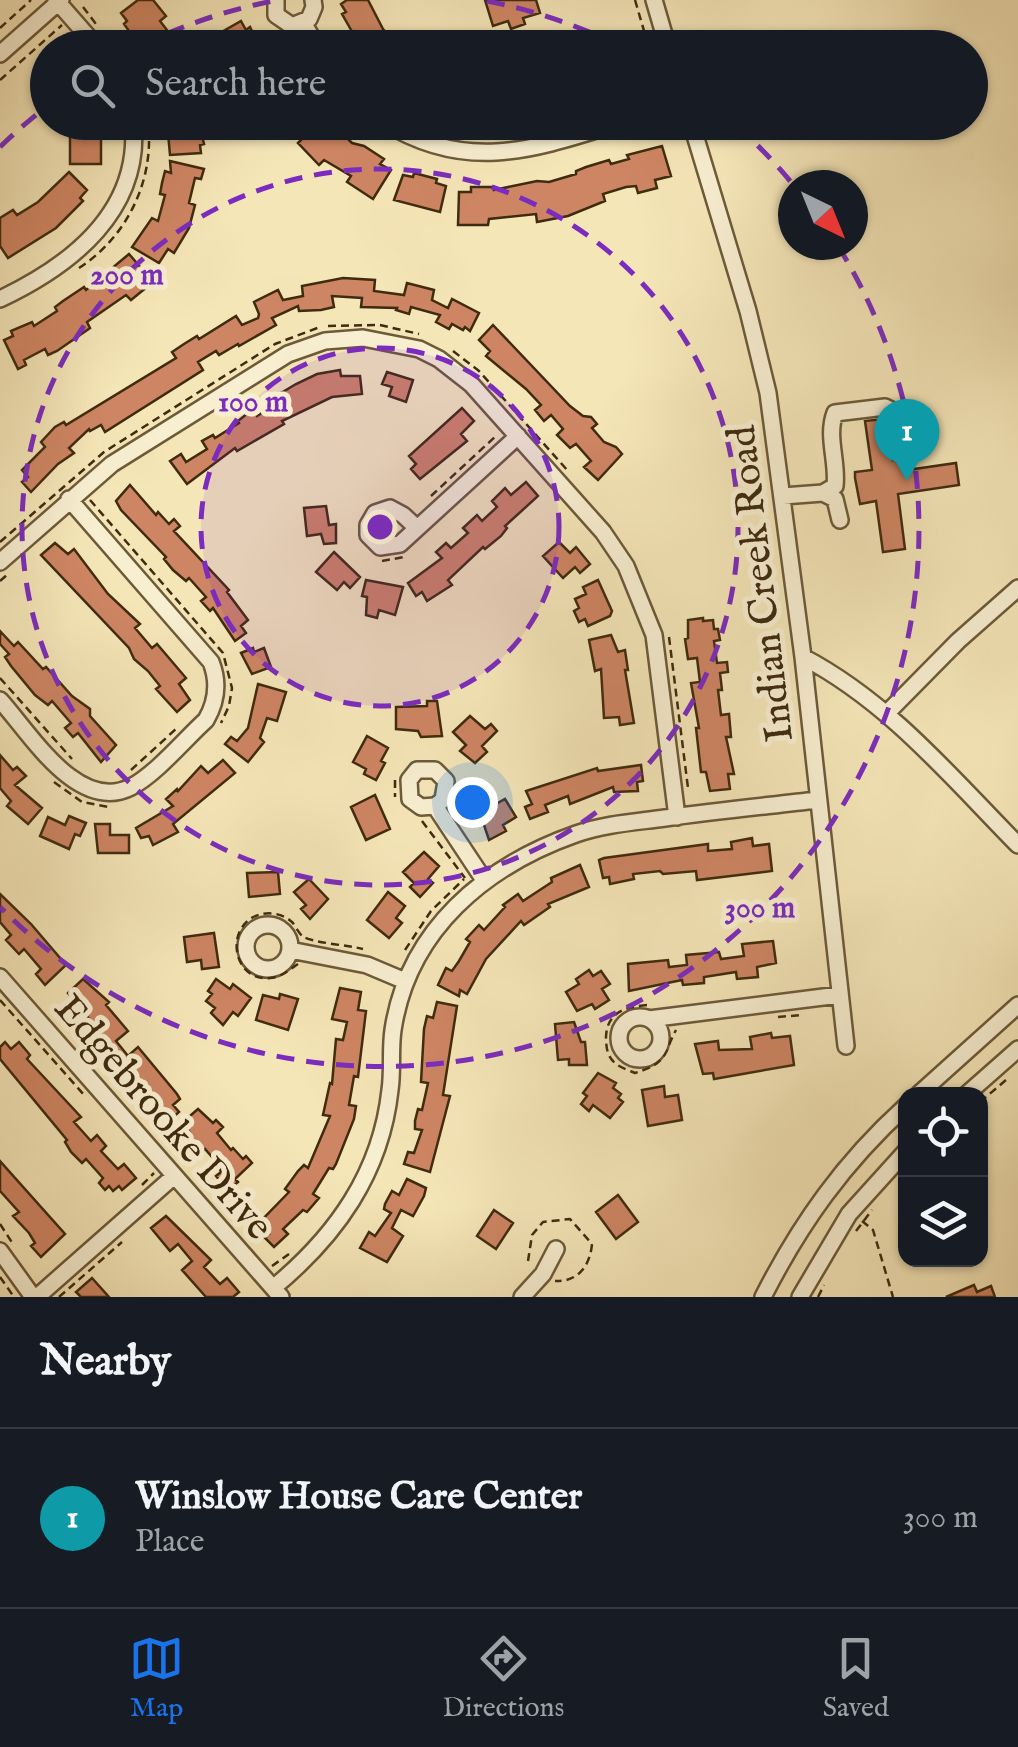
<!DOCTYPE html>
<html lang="en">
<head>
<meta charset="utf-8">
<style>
  body { margin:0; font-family:"IM FELL English",serif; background:#20242c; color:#f1f3f6 }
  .controls { position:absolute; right:30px; bottom:30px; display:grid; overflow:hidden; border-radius:20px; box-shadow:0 2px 8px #0004 }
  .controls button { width:90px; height:90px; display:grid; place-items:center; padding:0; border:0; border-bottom:2px solid #363941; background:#171b24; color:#f1f3f6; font:50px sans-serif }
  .compass { position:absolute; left:778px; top:170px; width:90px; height:90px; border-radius:50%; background:#171b24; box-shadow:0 2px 8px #0004; rotate:137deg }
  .you { position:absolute; left:472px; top:802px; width:35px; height:35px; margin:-25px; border:8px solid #fff; border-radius:50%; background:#1a73e8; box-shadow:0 0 0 15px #1a73e833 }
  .badge { display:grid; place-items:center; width:65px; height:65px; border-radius:50%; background:#1a73e8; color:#fff; font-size:32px; font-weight:700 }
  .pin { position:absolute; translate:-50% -82px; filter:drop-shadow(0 2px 5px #0008) }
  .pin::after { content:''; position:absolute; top:52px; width:35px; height:30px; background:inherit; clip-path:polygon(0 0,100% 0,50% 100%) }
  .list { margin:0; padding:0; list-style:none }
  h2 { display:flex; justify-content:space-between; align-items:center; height:130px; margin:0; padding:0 40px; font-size:42px }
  h2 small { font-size:32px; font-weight:400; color:#9ea1a6 }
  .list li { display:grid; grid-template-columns:65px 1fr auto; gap:30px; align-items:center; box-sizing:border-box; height:180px; padding:0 40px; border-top:2px solid #363941 }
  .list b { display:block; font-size:38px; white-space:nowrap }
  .list p { margin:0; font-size:32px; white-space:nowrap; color:#9ea1a6 }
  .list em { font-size:32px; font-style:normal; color:#9ea1a6 }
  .icon { flex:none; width:55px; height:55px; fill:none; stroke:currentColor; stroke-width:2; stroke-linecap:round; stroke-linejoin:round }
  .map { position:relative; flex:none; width:1018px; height:1297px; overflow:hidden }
  .search { position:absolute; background:#171b24; box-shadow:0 2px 8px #0004; left:30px; right:30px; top:30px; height:110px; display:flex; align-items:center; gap:25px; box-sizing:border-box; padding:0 35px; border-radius:55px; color:#9ea1a6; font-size:38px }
  .sheet { height:310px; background:#171b24 }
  nav { display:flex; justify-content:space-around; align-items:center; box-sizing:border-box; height:140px; border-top:2px solid #363941; background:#171b24; font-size:28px; color:#9ea1a6 }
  nav a { display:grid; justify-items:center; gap:5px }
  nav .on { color:#1a73e8 }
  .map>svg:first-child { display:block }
  .building { fill:#ce8563; stroke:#3f2b0f; stroke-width:2.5 }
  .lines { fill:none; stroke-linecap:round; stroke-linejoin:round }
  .minor-casing { stroke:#6c5a39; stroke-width:20 }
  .path { stroke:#3f2b0f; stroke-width:2.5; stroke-dasharray:8 5; stroke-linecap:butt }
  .minor { stroke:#f8efd1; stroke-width:15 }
  .ring { fill:none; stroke:#7b2cbf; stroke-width:5; stroke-dasharray:18 12 }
  .labels { text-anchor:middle; stroke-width:10; stroke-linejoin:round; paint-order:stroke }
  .street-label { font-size:40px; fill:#3f2b0f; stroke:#f8efd1 }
  .centre { fill:#7b2cbf; stroke:#f8efd1; stroke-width:5 }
  .ring-label { font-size:30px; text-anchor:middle; font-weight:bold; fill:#7b2cbf; stroke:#f8efd1; stroke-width:10; stroke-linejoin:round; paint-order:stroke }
</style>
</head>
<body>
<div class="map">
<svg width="1018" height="1297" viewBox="0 0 1018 1297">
  <rect width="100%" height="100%" fill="#f5e6b8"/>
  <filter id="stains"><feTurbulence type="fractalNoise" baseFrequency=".002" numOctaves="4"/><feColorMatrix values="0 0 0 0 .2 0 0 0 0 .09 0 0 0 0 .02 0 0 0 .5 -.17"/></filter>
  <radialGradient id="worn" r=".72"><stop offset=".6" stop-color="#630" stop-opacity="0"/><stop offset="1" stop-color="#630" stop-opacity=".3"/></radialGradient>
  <path class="building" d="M138,0H153L166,16L160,21L170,34L152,48H141L124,24L127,21L121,13Z
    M347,0H368L383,29L394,41L387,48H366L357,33L354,35L342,14L346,12L341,4Z
    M485,0H536L540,13L523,18L525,24L511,29L508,21L493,26Z
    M241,21L246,30L250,27L260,48H228L220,33Z
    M96,122V129H101V164H70V124Z
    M167,122H199L204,144L200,145L201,153L170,155Z
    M287,122H331L352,143L364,146L384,159L380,164L391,170L373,199L347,182L351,176L324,160L319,165L298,143L303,138Z
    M662,146L671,176L655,180L657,188L638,193L636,186L626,187L603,194L605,201L568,216L537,222L536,214L489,219L488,225H458L459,192H471V187H494V190L537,181L549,182L576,174V171L586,167L609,160L611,164L629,159L627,155Z
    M170,161L204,169L201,179L195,178L189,203L195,205L189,228L174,253L168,249L159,263L132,247L152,218L158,221L165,195L160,194L162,183L165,171L171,173Z
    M69,172L87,190L80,198L83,201L56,228L8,258L0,246V218L13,210L17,215L38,202Z
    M414,173L437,179L436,183L446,186L440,212L394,200L403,175L413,177Z
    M129,254L153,282L131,300L126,295L87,322L90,328L57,351L48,355L45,349L24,360L26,365L18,369L4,340L13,336L11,331L32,322L34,326L57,311L55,307L63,301L84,287L86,290Z
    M343,278L375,280L374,291L404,295L407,283L434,290L432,300L448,308L452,299L479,313L470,331L465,327L463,330L452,324L449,329L436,322L440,315L411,307L409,314L396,310L397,308L361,307L362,298L332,296L334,307L321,310L299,311L298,306L272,318L276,325L239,346L238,344L219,355L216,351L198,362L203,370L105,432L101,425L90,431L89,429L69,448L74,453L58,464L31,492L22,482L28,477L22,470L45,447L41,442L55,427L64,422L66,425L176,358L172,352L184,344L197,336L199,339L236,316L242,325L258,318L259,314L254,302L278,290L283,300L303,296L302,286Z
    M493,325L570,406L583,416L591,417L597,424L592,428L604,442L616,447L622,454L598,480L584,467L591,461L576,444L570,448L557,435L563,429L551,415L544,421L535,410L541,405L526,389L486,356L490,351L479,340Z
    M340,370L341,376H360L362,394L332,397L282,421L284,424L237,451L235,448L187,484L170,461L181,454L186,462L207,449L202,441L213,435L215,438L239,423L238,421L253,409L257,416L279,402L276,396L296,384L317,374Z
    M387,372L413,380L406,402L389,396L392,387L382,384Z
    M462,408L474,421L461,434L467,441L420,479L411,469L416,464L409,456Z
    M883,419L893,460L912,457L914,469L956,463L959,485L898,494L905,549L883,552L876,501L860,504L855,478V472L872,470L865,421Z
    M526,482L538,496L505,526L507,528L501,536L485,549L483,547L448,580L452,585L427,601L422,592L416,596L408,583L442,558L436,552L446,543L451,548L468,533L463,528L477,515L482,521L497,507L492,501L505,488L511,495Z
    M130,485L156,515L158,512L169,524L174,519L180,526L174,531L229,590L227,592L248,620L241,626L246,633L235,641L213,608L210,611L201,601L206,597L189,578L186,581L173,570L164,559L166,557L121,510L116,501Z
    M326,506L329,525L336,524V543L324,544L321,534L307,536L304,508Z
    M559,542L570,553L576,547L590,564L580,573L575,567L563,578L543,556Z
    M55,543L68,554L74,549L108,594L140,624L135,628L152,648L157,644L186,678L179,684L190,700L177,712L156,689L160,686L148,671L134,659L129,648L41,555Z
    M334,552L360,577L350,588L344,582L337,590L316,572Z
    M366,580L403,587L395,615L379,610L377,618L366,615L367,597L362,596Z
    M598,580L612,611L610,616L588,626L585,619L579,622L574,611L579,608L575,599L586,594L583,587Z
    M703,618V621L713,620L714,629H718L720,640L714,641L717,663L727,662L728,672L720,673L722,690H718L721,715L729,714L731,737H726L734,774H728L730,789L710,791L706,772H701L696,728H699L691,683L700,682L697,658L688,659L685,639L688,638V620Z
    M0,631L14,646L18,642L43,669L46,667L72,696L90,709V716L116,745L101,762L78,733L73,737L65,728L71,723L52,701L48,705L35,695L11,666L5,657L9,654L0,644Z
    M611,635L618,652L625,650L628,670H625L634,723L620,725L619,717L604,718L601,669L595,671L589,640Z
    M253,648L254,652L264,648L271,667L252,674L241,653Z
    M258,684L286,692L277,721L267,718L260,738L264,742L248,762L225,744L231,737L237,741L248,728Z
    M427,701H437L442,736L421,737L418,731L396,729V707L427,706Z
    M470,716L485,729L491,724L497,731L482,746L487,752L475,763L460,751L466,745L453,732Z
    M367,736L388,748L381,761L385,763L376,780L364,774L366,769L353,762Z
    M0,755L13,770L17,767L26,776L15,785L42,808L28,824L7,806L11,801L0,788Z
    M223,760L235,773L173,824L178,832L153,845L149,836L141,838L136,828L173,806L166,799L177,789L178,791L201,766L208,773Z
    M641,765L643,781L637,782L638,791L614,792L613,787L570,804L568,796L545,805L548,812L530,819L525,807L532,804L526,791L597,768L598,771Z
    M375,795L390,829L366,840L351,807Z
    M505,799L516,817L503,825L506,831L489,840L480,813Z
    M69,816L86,823L80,836L75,834L69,849L40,836L48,817L65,825Z
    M95,824H110V835H129V853H98Z
    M752,838L753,846L769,844L772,871L697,880L696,871L663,874L660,871L633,874L634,879L610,884L609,877L603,878L599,860L604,858L708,844V851L732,849L731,842Z
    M424,852L439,866L428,879L433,883L420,897L410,887L414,883L403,872Z
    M580,865L589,887L548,904L550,907L524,925L521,921L486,959L467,994L460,990L459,996L438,985L446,968L452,971L459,961L470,942L466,939L479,925L484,930L505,907L503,905L518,894L523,901L552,882L551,878Z
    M278,872L280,894L249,897L247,873Z
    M309,879L328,899L310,919L301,909L306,905L294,892Z
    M388,892L405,906L396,918L402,923L389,938L367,920Z
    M0,894L31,924L66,965L45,985L36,974L41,969L24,949L19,954L6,940L11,935L0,922Z
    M214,933L219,967L202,969L201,960L187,962L184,937Z
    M773,941L776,963L757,967L758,977L737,979L736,972L704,977V983L683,985L682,980L629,991L628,964L668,960L669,967L687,965L686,955L719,952L721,959L744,956L742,944Z
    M589,970L593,976L601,971L610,984L602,989L609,1000L595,1009L592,1004L577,1011L566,992L579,984L576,979Z
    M83,979L109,1002L106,1005L128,1031L116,1041L128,1056L138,1047L177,1094L180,1099L173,1105L179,1112L170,1120L98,1042L104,1037L68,993Z
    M216,979L230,989L233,984L251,998L238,1016L233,1012L223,1025L211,1013L215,1008L206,1001L212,994L208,991Z
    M340,988L361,992L358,1010L366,1011L358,1077L354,1076L349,1105L356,1106L354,1119L336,1164L333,1169L329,1168L313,1194L319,1198L307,1212L303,1210L283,1229L288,1234L274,1247L265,1238L269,1234L258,1224L289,1192L285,1189L298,1171L304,1165L308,1168L330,1116L323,1115L330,1083L332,1084L336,1039L343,1040L347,1022L332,1019Z
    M280,994L298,999L288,1030L256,1020L263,995L279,999Z
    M437,1002L457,1006L443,1095L450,1096L430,1172L404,1164L408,1152L414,1153L422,1130L415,1129V1121L418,1109L422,1110L428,1083L421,1082L424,1029L427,1016L433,1018Z
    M574,1022L581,1042H585L587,1065H569V1059L558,1060L555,1024Z
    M771,1033L772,1038L790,1036L794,1065L714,1079L713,1073L703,1074L695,1044L718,1041L719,1050L752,1049L750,1037Z
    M5,1042L11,1049L19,1042L30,1055L27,1059L81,1117L74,1122L91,1141L97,1135L106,1146L101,1151L118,1169L124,1164L136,1178L122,1190L119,1186L113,1191L109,1186L105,1190L99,1183L103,1178L86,1159L82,1163L71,1152L65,1142L67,1140L0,1059V1047Z
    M598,1073L616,1083L613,1088L621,1094L618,1098L623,1102L610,1118L593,1105L589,1111L581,1104L587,1096L583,1093Z
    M664,1086L665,1097L678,1095L682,1120L648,1126L642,1090Z
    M198,1109L213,1123L216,1120L223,1127L217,1133L231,1150L233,1148L243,1159L246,1156L252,1163L235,1179L238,1182L228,1191L216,1176L221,1172L218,1164L205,1149L199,1154L186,1140L192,1136L183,1122Z
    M0,1161L65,1234L41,1257L31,1246L35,1243L29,1233L13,1216L19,1212L0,1191Z
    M407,1179L426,1188L424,1196L413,1216L401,1210L392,1228L403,1236L387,1262L360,1248L369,1232L375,1236L391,1213L384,1209L385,1204L392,1191L399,1195Z
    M618,1195L638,1222L616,1239L596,1212Z
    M494,1210L513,1223L496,1249L477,1236Z
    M166,1216L211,1260L204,1267L220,1284L227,1278L239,1292L233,1297H206L182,1270L192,1261L178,1244L170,1251L151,1228Z
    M92,1278L109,1297H81L76,1292Z
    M974,1285L977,1292L991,1286L995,1297H946Z"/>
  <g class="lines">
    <g class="minor-casing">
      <path id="minor" d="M56,0L98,48
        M276,0V15L292,26L309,19L314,7L313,0
        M654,0L668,48
        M304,24L318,48
        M0,54L61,0
        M384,122C468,174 535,149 622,122
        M691,122L748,311L768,393L803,657L846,1046
        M0,299C72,265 142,210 133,122
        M823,493L835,499L840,520
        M783,496L823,493L835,486C838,462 826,436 835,413L885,407L895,412L899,448
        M417,528L403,515L390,508L375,513L368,525V535L380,547L400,544L518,436
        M0,562L112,464L288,354L325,341L363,338L419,349L439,359L471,384L603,532L626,566L654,635L677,817
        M803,657C889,702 951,777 1018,845
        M0,700C30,733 78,814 131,787C156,774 185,739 206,720C217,701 219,682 211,662L69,499
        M887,713L958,641L1018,588
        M435,806L421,807L410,799L409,780L417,770H435L446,781L443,800L435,806L484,880
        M246 947a22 22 0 1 1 44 0a22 22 0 1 1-44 0Z
        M290,950L367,965L405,981
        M0,977L281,1297
        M619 1038a21 21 0 1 1 42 0a21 21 0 1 1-42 0Z
        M649,1019L839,995
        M919,1094L1018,1005
        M967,1094L1018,1049
        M0,1251L33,1297
        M273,1288C336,1236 381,1173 390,1090C393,1070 390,1050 393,1030C408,930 485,866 576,834C604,824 636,822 665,818C716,811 766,806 817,800
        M37,1297L173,1177
        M522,1297L543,1274L556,1249
        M763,1297C800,1224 844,1162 906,1106
        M800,1297L849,1214L906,1151"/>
    </g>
    <path class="path" d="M635,0L649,48
      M83,7L96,24
      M0,28L31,0
      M108,37L117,48
      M0,80L62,25
      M79,268C127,237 155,180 148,122
      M328,326L380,325L419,334
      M453,351L479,371L568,471
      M431,496L497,435
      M90,500L223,653L232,688L229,706L221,723
      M0,542L104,452L275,344L320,327
      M382,561L404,557
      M0,581L8,574
      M669,637L688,788
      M0,678L72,759
      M131,770L177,728
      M395,780V797
      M54,782L82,802L109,807
      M458,802L460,785
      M422,821L465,878
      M405,950L431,911L464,879
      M298,964C289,970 281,977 270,978C237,982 225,937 250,919C263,910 282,912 293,923C294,925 300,934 302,936C312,943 348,945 363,949
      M0,1000L85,1096
      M647,1005C625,1007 607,1012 606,1037C606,1046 607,1055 613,1061C618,1067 628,1070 635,1073C669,1062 662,1056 676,1030
      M778,1017L802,1015
      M980,1102L1006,1080
      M142,1185L154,1173
      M862,1221L873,1230L893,1297
      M0,1224L13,1244
      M856,1231L872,1210
      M528,1261L532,1235L543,1222L570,1219L592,1244C590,1266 578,1282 555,1281
      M272,1266L289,1254
      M0,1277L14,1297
      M59,1297L122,1242
      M818,1297L824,1285"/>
    <use href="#minor" class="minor"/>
  </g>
  <circle cx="380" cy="527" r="179" fill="#7b2cbf" fill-opacity=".12"/>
  <g class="ring">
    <circle cx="380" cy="527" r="179"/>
    <circle cx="380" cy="527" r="358"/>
    <path d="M0 147A537 537 0 0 1 46 107M140 46A537 537 0 0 1 273 1M487 1A537 537 0 0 1 620 46M736 125A537 537 0 0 1 791 182M838 246A537 537 0 0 1 0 907"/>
  </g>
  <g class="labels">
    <g class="street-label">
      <text transform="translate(759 584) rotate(-97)" y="14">Indian Creek Road</text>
      <text transform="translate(165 1116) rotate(49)" y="14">Edgebrooke Drive</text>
    </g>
  </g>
  <circle cx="380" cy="527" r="15" class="centre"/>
  <g class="ring-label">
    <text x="127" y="284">200 m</text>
    <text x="253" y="411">100 m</text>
    <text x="760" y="917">300 m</text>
  </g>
  <rect width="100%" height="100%" filter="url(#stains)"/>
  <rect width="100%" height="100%" fill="url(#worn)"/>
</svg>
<div class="controls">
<button><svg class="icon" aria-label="locate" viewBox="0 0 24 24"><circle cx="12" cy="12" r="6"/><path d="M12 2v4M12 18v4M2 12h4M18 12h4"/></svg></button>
<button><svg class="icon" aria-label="layers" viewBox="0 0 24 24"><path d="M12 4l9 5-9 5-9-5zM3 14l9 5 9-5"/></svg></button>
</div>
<svg class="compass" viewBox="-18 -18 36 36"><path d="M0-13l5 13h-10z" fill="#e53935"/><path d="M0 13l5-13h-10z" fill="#9ea1a6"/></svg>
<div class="you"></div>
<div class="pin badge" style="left:907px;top:481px;background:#0f9aa8">1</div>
<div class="search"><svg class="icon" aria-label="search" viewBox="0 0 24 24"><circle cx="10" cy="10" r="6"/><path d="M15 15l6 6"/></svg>Search here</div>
</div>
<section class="sheet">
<h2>Nearby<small></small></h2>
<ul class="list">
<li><span class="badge" style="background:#0f9aa8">1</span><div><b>Winslow House Care Center</b><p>Place</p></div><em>300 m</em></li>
</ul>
</section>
<nav>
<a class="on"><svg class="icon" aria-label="map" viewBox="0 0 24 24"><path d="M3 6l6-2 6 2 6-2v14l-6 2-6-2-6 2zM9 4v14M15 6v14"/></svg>Map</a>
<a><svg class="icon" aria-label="directions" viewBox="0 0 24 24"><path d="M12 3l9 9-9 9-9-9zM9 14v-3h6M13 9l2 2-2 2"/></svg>Directions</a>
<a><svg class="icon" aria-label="saved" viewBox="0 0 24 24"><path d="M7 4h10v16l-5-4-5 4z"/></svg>Saved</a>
</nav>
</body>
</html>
